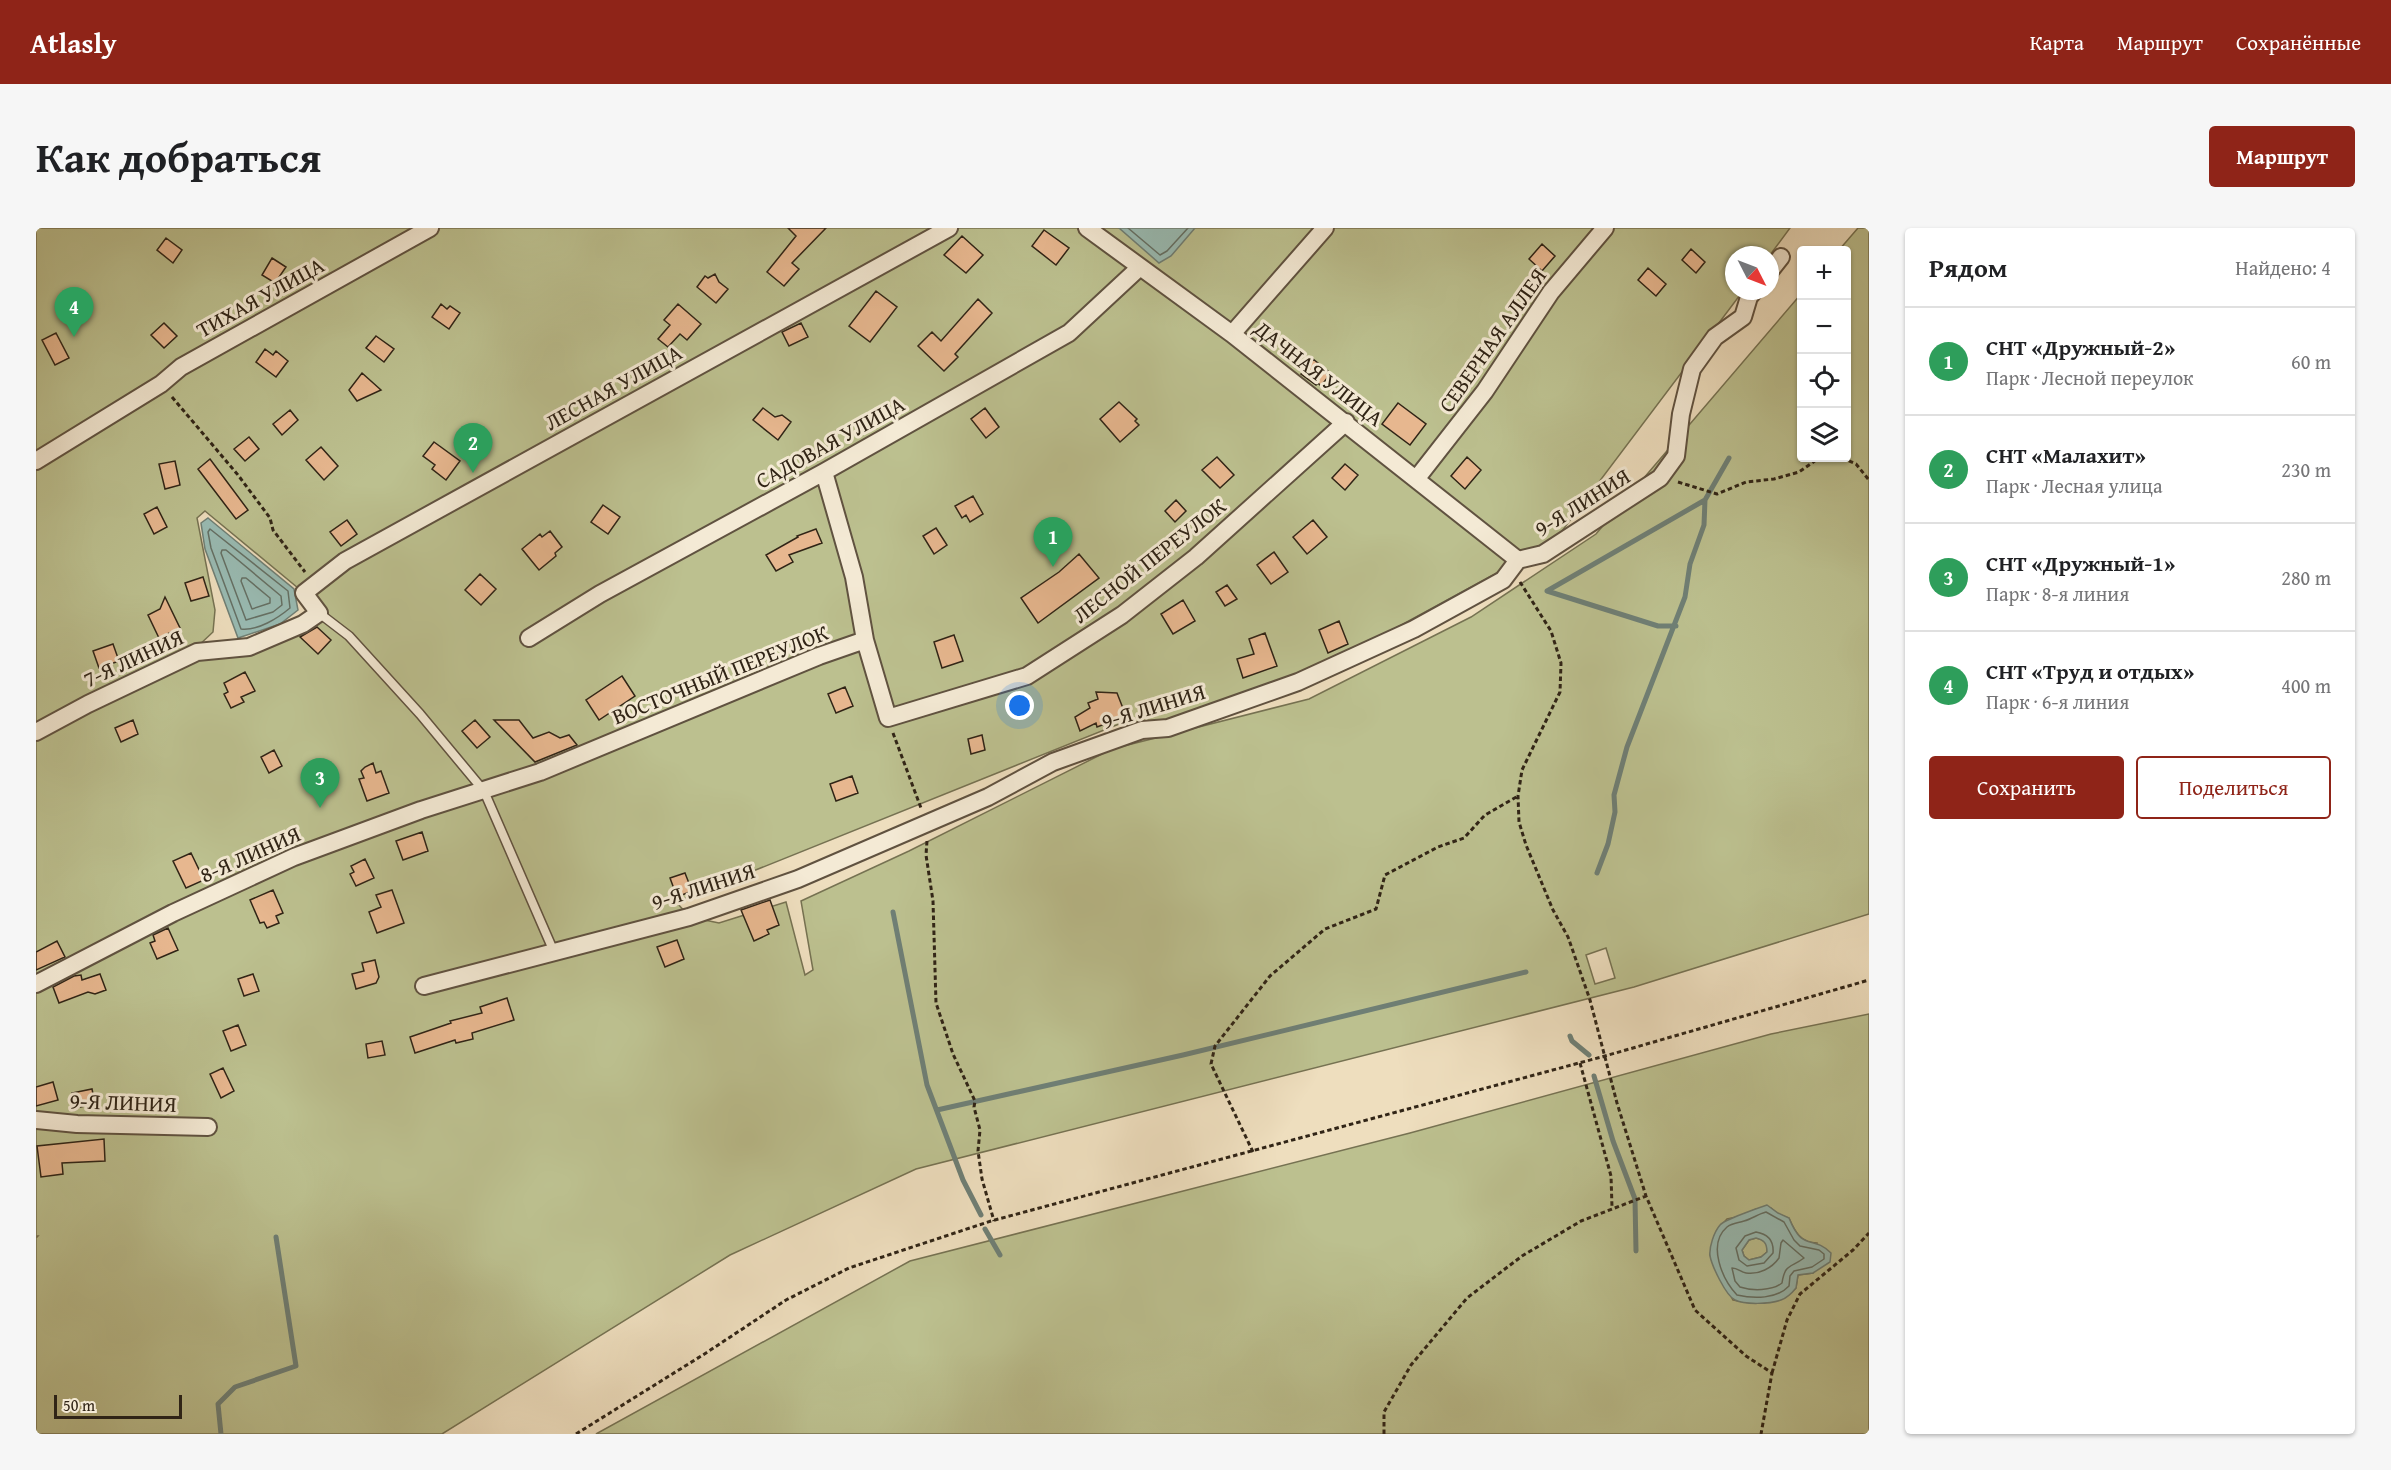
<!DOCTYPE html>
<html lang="ru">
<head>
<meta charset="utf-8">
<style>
  body { margin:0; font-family:"Gentium Book Plus",serif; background:#f6f6f6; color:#202124 }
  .controls { position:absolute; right:18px; top:18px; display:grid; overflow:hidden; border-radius:6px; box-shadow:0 2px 4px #0004 }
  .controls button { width:54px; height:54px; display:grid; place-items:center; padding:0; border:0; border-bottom:2px solid #e0e0e0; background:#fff; color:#202124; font:30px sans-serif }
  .compass { position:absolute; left:1689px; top:18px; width:54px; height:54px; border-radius:50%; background:#fff; box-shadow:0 2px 4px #0004; rotate:132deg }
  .scale { position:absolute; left:18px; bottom:15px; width:128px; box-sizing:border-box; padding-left:6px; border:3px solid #302416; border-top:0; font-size:16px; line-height:21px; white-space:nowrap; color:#302416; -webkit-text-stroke:4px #f4ead5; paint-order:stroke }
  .you { position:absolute; left:984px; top:478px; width:21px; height:21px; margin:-15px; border:4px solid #fff; border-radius:50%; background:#1a73e8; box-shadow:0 0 0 9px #1a73e833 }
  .badge { display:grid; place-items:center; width:39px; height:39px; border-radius:50%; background:#8f2418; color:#fff; font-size:20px; font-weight:700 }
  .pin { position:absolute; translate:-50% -50px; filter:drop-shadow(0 2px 3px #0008) }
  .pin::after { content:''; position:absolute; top:32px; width:21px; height:18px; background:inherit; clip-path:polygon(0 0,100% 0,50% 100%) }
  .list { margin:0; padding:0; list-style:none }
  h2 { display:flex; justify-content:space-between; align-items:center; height:78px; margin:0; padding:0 24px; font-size:26px }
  h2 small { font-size:20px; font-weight:400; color:#757577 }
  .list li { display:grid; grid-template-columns:39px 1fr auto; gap:18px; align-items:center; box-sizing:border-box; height:108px; padding:0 24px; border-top:2px solid #e0e0e0 }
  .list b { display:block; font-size:22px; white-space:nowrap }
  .list p { margin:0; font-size:20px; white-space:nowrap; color:#757577 }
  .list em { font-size:20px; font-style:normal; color:#757577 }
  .actions { display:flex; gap:12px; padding:18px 24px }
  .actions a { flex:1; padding:14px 0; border:2px solid #8f2418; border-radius:6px; text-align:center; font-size:21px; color:#8f2418 }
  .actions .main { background:#8f2418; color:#fff }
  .icon { flex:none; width:33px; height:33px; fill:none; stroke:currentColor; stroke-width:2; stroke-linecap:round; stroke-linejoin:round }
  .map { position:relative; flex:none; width:1833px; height:1206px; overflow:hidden; border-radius:6px }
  header { display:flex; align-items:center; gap:36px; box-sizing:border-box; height:84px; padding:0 30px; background:#8f2418; color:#fff }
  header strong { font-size:28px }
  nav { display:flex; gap:33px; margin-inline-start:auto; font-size:21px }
  .intro { display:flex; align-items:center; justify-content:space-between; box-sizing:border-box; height:144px; padding:0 36px }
  h1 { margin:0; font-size:42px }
  .button { padding:15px 27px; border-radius:6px; background:#8f2418; color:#fff; font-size:21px; font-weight:700 }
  main { display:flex; gap:36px; padding:0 36px }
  aside { flex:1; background:#fff; border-radius:6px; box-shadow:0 2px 4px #0004 }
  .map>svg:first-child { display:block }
  .green { fill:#bcc08f; stroke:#767252; stroke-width:1.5; fill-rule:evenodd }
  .water { fill:#99bcb4; stroke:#6f7f75; stroke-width:1.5; fill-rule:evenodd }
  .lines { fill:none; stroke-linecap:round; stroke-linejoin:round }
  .shore { stroke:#647065; stroke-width:1.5 }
  .stream { stroke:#6f7f75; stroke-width:5 }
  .building { fill:#e7b78f; stroke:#302416; stroke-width:1.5 }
  .lane-casing { stroke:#605240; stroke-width:11 }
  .street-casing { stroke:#605240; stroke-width:20 }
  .path { stroke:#302416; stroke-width:3; stroke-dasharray:4.5 3; stroke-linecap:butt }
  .lane { stroke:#f4ead5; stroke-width:8 }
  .street { stroke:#f4ead5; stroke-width:16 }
  .labels { text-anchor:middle; stroke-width:6; stroke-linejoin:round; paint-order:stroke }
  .street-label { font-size:22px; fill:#302416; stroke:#f4ead5 }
</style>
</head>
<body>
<header>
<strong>Atlasly</strong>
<nav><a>Карта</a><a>Маршрут</a><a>Сохранённые</a></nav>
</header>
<div class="intro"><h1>Как добраться</h1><a class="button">Маршрут</a></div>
<main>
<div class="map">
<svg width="1833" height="1206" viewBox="0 0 1833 1206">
  <rect width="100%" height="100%" fill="#eedebe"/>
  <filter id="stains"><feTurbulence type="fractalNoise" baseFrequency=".00333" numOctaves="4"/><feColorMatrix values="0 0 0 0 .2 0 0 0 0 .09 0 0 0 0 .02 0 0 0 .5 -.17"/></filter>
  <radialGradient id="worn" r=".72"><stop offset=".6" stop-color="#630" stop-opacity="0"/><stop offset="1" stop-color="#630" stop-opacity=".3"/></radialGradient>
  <path class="green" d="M0,0H1754L1734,27H1698V63H1707L1523,307L1459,346L1332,415L1317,434L1134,497L1088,494L640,674L654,689L683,695L750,674L769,747L777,742L765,673L873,623L1076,521L1273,471L1435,389L1560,306L1765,66L1766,230H1810V22H1803L1822,0H1833V686L1598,759L880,941L694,1027L406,1206H0V1010L2,1008H0ZM169,283L268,365L283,385L213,419L159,421L177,404L179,382L161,290ZM1570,720L1579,750L1559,756L1550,727Z
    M1833,786V1206H560L874,1033L1374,905L1735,806ZM1735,980L1742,986L1753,990C1759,1004 1765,1015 1781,1015L1777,1045L1762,1047L1760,1060C1744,1077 1718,1077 1697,1072L1674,1027L1678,1009L1681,1002L1691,991L1706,988L1720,981Z
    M1720,1010L1727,1012L1731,1017V1024L1725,1029L1713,1032L1708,1028L1706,1022L1713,1012Z"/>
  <path class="water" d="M1083,0H1159L1135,28L1123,35Z
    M172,290L258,361L262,382L244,396L202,410L169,321L165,295Z
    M1731,977L1742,985L1753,990C1767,1025 1776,1006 1795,1025L1794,1034L1777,1045L1762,1047L1760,1060C1756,1065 1751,1070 1745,1072C1734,1076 1709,1077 1699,1072C1690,1068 1676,1038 1674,1028C1673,1019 1678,1004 1684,997C1688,992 1722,980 1731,977ZM1720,1010C1728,1012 1731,1015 1731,1024L1725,1029L1713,1032L1708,1028L1706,1022L1713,1012Z"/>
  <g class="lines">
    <path class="shore" d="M1092,0L1124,27L1131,23L1152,0
      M174,301L252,363L254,380C242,390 222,403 205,401L175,320L172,304Z
      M186,322H190L245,368L246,377L237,384L210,392L185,325Z
      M206,350H210L234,370V375L216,381L205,353Z
      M1730,984L1748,994L1758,1012L1764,1018L1783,1022L1788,1026V1031L1776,1039L1758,1043L1754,1048L1753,1058C1741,1071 1718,1071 1701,1067C1686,1051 1671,1016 1691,999C1696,995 1702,995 1708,993C1716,991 1722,986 1730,984Z
      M1720,1004C1732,1006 1738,1013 1737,1025L1728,1035L1711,1038L1703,1032L1700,1020L1709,1008Z
      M1747,1012L1768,1030C1755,1040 1749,1035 1746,1055C1736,1063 1716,1063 1704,1059L1699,1053L1696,1040C1702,1040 1704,1044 1710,1045C1723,1047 1736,1040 1743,1030L1745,1015Z"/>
    <path class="stream" d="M1640,398H1622L1511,363L1669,272
      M1561,645L1572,616L1579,584L1578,567L1591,519L1649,369L1654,336L1668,297L1669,272L1693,230
      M857,684L891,857L927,952L945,987
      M1534,808L1536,813L1553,827
      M1558,848L1577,913L1599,971L1600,1023
      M901,882L1147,827L1490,744
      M949,1001L964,1027
      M185,1206L182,1176L199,1159L260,1138L240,1009"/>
  </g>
  <path class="building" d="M752,0H790L756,35L763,41L748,58L731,44L760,8Z
    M1008,2L1033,20L1020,37L996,18Z
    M926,8L947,27L930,45L908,27Z
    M130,10L146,22L137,35L121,22Z
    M1506,16L1519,28L1506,43L1493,31Z
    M1655,21L1669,34L1660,45L1646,32Z
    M236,30L250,39L239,55L226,47Z
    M1612,40L1630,56L1620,68L1602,52Z
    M679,46L683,54L692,61L680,75L661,59L669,48L672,50Z
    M840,63L861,79L834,114L813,98Z
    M942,71L956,85L919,126L922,129L908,143L882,118L896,104L905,113Z
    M405,76L411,81L414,78L424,85L413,101L396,89Z
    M642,76L665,96L651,112L644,106L632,119L622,111L634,97L628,92Z
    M128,95L141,108L128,120L115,107Z
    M765,95L772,109L753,118L746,104Z
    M20,105L33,130L19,137L6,112Z
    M340,108L358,121L348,134L330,120Z
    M229,121L237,127L240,123L252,133L240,149L220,134Z
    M1277,131L1292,143L1290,145L1292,149L1285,158L1282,155L1280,157L1265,146Z
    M326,145L345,162L321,173L313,162Z
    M1083,174L1101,191L1099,193L1103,197L1084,214L1064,191Z
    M1362,175L1390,196L1374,217L1346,196Z
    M727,180L739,189L746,187L755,194L742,212L717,192Z
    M949,180L963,199L950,210L935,191Z
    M254,182L262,192L246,207L237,196Z
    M213,209L223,221L209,233L198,221Z
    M398,214L424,233L410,252L396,241L399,237L387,228Z
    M285,219L302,238L288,252L270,232Z
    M1181,229L1198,247L1184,260L1166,242Z
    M1431,229L1445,242L1429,261L1415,248Z
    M174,231L212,282L200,291L162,241Z
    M139,233L144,257L129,261L123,236Z
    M1309,236L1322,247L1309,262L1296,250Z
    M937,268L947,286L934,294L930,287L926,290L919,278Z
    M1140,272L1150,283L1139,294L1129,283Z
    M567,277L584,289L572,306L555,294Z
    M121,279L131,299L118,306L108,286Z
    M311,292L321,306L305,318L294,304Z
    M1277,292L1291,309L1271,326L1257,309Z
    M900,300L911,317L898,326L887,308Z
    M780,301L786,315L753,327L757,334L740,343L730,327L762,309L761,308Z
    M514,303L526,319L519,325L520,328L503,342L486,321L504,306L506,309Z
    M1238,324L1252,344L1235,356L1221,337Z
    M1043,326L1063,350L1002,395L985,370L1023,344Z
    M444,346L460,361L445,377L429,362Z
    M167,349L173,368L155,373L149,355Z
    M1191,357L1201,371L1189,378L1180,364Z
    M129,369L144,400L123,410L112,387L124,381Z
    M1147,372L1159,393L1137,406L1125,386Z
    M1303,393L1312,416L1292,425L1283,402Z
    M281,399L295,412L282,426L264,409Z
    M1229,405L1241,438L1207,450L1201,431L1218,426L1213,411Z
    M918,407L927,433L906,440L898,414Z
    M77,416L83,433L63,440L57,423Z
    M209,444L219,463L205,469L208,474L195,480L188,466L192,464L188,455Z
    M586,448L599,468L563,492L550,472Z
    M809,459L817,478L800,485L792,466Z
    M1060,464L1081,465L1090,488L1061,499L1060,495L1044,503L1039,489L1054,480L1052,475L1062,471Z
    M97,492L102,506L85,514L79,500Z
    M439,492L454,509L441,520L426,503Z
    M458,492H483L497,510L513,504L524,510L533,507L541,517L499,534Z
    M946,507L949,522L935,526L932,511Z
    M238,522L246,538L233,545L225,529Z
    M337,535L340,545L345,543L353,565L331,573L323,551L328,550L325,543L329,539Z
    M816,548L822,565L800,573L794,556Z
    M386,604L392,623L367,632L360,613Z
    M155,625L168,652L150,660L137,633Z
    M329,631L338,650L320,658L314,646L318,644L315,638Z
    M649,645L656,663L641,669L634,650Z
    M237,662L247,685L240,688L243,695L231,700L228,694L224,695L214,672Z
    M356,662L368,695L341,705L333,684L345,679L340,667Z
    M734,672L743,697L731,702L733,706L718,713L705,682Z
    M132,700L142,722L121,731L114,715L119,713L117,707Z
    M641,712L648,731L629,739L621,719Z
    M21,713L29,729L0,742V724Z
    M339,732L343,749L340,755L320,761L316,746L328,743L326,735Z
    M64,746L70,762L59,766L52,764L23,775L17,759L38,748L45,747L46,752Z
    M217,746L223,763L208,768L202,751Z
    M471,770L478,792L436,805L437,811L420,815L419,812L379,825L374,809L415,795L414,793L446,785L444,779Z
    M202,797L210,817L195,823L187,803Z
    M346,813L349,827L332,830L330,816Z
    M187,840L198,863L185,870L174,846Z
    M17,854L22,872L0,878V859Z
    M56,861L59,876L39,880L36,865Z
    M68,911L69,933L26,935L27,946L5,949L1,918Z"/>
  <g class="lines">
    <g class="lane-casing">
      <path id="lane" d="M283,385L313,408L384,486L448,563L518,724"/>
    </g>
    <g class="street-casing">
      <path id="street" d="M1051,0L1196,106L1482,332
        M1734,43L1745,29
        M1196,106L1289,0
        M0,233L125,156L145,139L394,0
        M788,244L818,349L829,412L852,490L991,448L1086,387L1160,329L1310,194
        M1381,250L1449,163L1515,64L1569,0
        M493,410L564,366L788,244L1033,105L1103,40
        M0,504L52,476L161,424L213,419L267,396L283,385L268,365L309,333L913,0
        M0,756L137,685L258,629L385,582L504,544L783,428L829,412
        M388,758L653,689L762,651L952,569L1017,534L1106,502L1132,500L1262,454L1378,401L1467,352L1482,332L1507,326L1624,250L1640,228L1645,186L1656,141L1679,109L1707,89L1713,69L1718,63
        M0,892L41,896L172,899"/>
    </g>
    <path class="path" d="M136,169L202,247L234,290L237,302L269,344
      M1806,230L1820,236L1833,252
      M1642,254L1681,266L1710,254L1738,251L1763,244L1783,230
      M1484,354L1515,403L1525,435L1524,464L1486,542L1482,568L1483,594L1490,617L1517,682L1532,709L1554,772L1581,875L1610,968L1659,1082L1710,1128L1736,1145L1725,1206
      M857,505L885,580
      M891,613L890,627L897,673L900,775L917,826L939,873L938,879L944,902L942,923L946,951L958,993
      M1544,835L1575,948L1576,979
      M1217,924L1175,836L1179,818L1234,748L1289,701L1340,681L1349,647L1402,619L1428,610L1449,587L1482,568
      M1736,1145L1751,1092L1764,1066L1817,1022L1833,1005
      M540,1206L670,1125L750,1072L813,1040L955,993L1569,828L1833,752
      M1348,1206V1184L1375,1137L1431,1070L1486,1028L1545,993L1610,968"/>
    <use href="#lane" class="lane"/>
    <use href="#street" class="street"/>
  </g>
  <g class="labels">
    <g class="street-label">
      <text transform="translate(224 69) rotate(-29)" y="8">ТИХАЯ УЛИЦА</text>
      <text transform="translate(1456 112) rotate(-55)" y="8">СЕВЕРНАЯ АЛЛЕЯ</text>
      <text transform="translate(1283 145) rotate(38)" y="8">ДАЧНАЯ УЛИЦА</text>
      <text transform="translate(577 159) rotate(-29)" y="8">ЛЕСНАЯ УЛИЦА</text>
      <text transform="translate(794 214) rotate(-29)" y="8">САДОВАЯ УЛИЦА</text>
      <text transform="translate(1546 274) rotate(-32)" y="8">9-Я ЛИНИЯ</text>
      <text transform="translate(1113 332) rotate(-38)" y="8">ЛЕСНОЙ ПЕРЕУЛОК</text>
      <text transform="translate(97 430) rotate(-25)" y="8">7-Я ЛИНИЯ</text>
      <text transform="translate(684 446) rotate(-22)" y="8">ВОСТОЧНЫЙ ПЕРЕУЛОК</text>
      <text transform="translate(1117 478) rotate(-17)" y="8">9-Я ЛИНИЯ</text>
      <text transform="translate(214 626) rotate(-24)" y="8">8-Я ЛИНИЯ</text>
      <text transform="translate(667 658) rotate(-18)" y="8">9-Я ЛИНИЯ</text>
      <text transform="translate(87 874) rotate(2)" y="8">9-Я ЛИНИЯ</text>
    </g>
  </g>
  <rect width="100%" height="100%" filter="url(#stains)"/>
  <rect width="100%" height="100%" fill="url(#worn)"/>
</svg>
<div class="controls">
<button>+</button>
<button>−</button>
<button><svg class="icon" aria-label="locate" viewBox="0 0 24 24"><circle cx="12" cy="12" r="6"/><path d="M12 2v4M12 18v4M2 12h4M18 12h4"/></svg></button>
<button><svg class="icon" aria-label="layers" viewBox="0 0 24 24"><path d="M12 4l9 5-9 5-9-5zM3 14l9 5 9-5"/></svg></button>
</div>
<svg class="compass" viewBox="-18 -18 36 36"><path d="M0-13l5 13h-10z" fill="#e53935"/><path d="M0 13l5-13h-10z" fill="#757577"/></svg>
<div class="scale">50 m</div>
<div class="you"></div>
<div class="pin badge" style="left:1017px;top:339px;background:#2e9e5b">1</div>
<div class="pin badge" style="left:437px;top:245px;background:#2e9e5b">2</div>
<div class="pin badge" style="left:284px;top:580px;background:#2e9e5b">3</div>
<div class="pin badge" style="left:38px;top:109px;background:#2e9e5b">4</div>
</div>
<aside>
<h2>Рядом<small>Найдено: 4</small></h2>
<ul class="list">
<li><span class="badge" style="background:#2e9e5b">1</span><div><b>СНТ «Дружный-2»</b><p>Парк · Лесной переулок</p></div><em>60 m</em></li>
<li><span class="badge" style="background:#2e9e5b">2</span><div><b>СНТ «Малахит»</b><p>Парк · Лесная улица</p></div><em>230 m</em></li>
<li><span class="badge" style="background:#2e9e5b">3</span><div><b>СНТ «Дружный-1»</b><p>Парк · 8-я линия</p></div><em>280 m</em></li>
<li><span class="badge" style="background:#2e9e5b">4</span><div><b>СНТ «Труд и отдых»</b><p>Парк · 6-я линия</p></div><em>400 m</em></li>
</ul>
<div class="actions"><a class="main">Сохранить</a><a>Поделиться</a></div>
</aside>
</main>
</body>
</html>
